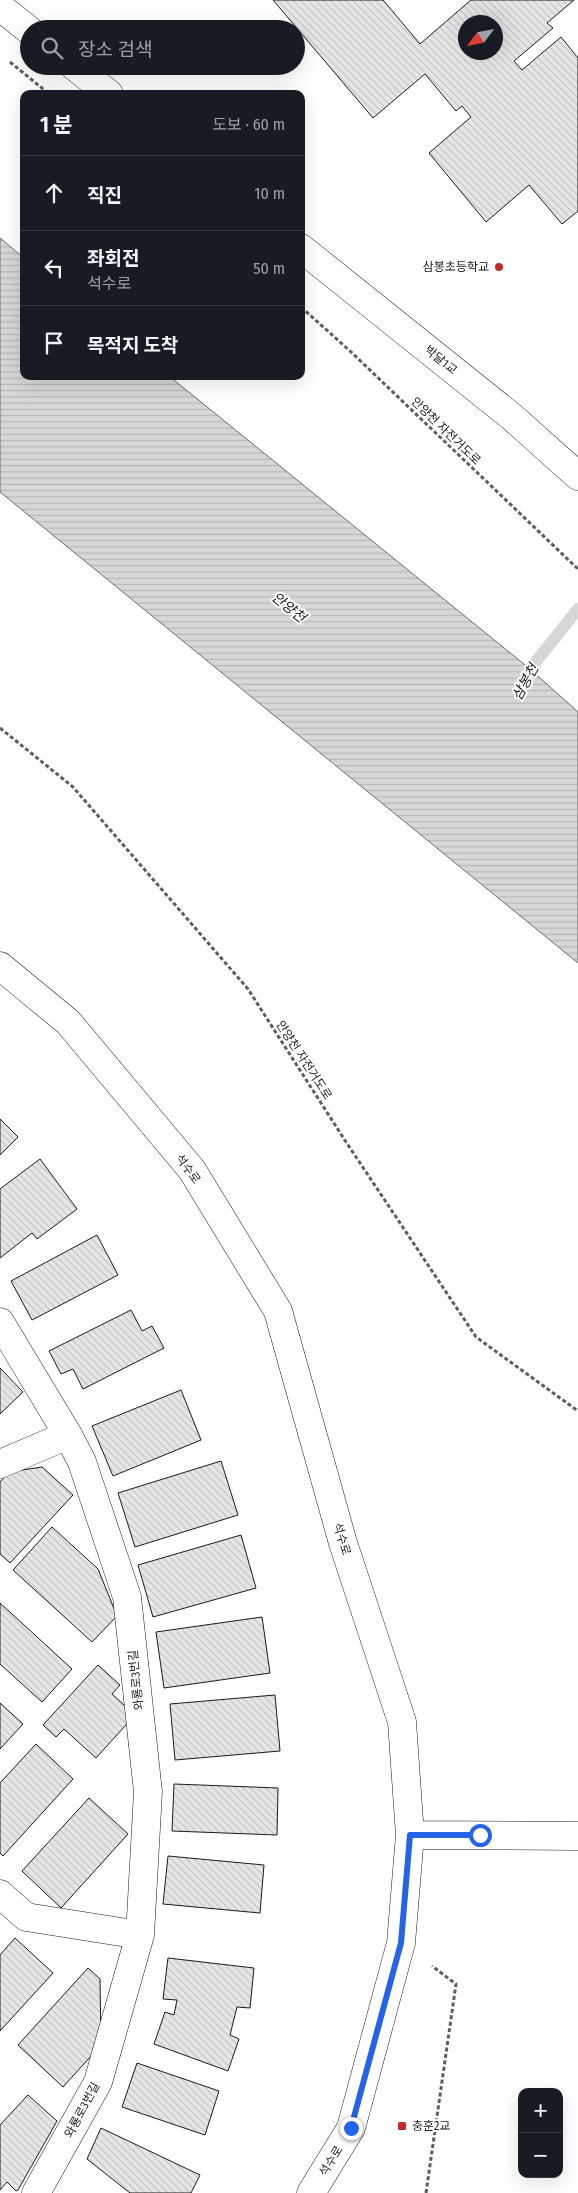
<!DOCTYPE html>
<html lang="ko">
<head>
<meta charset="utf-8">
<style>
  body { margin:0; font-family:"Fira Sans Condensed","Noto Sans KR",sans-serif; background:#242831; color:#f1f3f6 }
  .controls { position:absolute; right:15px; bottom:15px; display:grid; overflow:hidden; border-radius:10px; box-shadow:0 5px 20px #0002 }
  .controls button { width:45px; height:45px; display:grid; place-items:center; padding:0; border:0; border-bottom:1px solid #363941; background:#171b24; color:#f1f3f6; font:25px sans-serif }
  .compass { position:absolute; left:458px; top:15px; width:45px; height:45px; border-radius:50%; background:#171b24; box-shadow:0 5px 20px #0002; rotate:238deg }
  .stop { position:absolute; width:15px; height:15px; margin:-11px; border:4px solid #2563eb; border-radius:50%; background:#fff }
  .stop.end { background:#2563eb; border-color:#fff; box-shadow:0 1px 5px #0008 }
  .list { margin:0; padding:0; list-style:none }
  h2 { display:flex; justify-content:space-between; align-items:center; height:65px; margin:0; padding:0 20px; font-size:21px }
  h2 small { font-size:16px; font-weight:400; color:#9ea1a6 }
  .list li { display:grid; grid-template-columns:32px 1fr auto; gap:15px; align-items:center; box-sizing:border-box; height:75px; padding:0 20px; border-top:1px solid #363941 }
  .list b { display:block; font-size:19px; white-space:nowrap }
  .list p { margin:0; font-size:16px; white-space:nowrap; color:#9ea1a6 }
  .list em { font-size:16px; font-style:normal; color:#9ea1a6 }
  .icon { flex:none; width:28px; height:28px; fill:none; stroke:currentColor; stroke-width:2; stroke-linecap:round; stroke-linejoin:round }
  .map { position:relative; flex:none; width:578px; height:2193px; overflow:hidden }
  .search { position:absolute; background:#171b24; box-shadow:0 5px 20px #0002; left:20px; top:20px; width:285px; height:55px; display:flex; align-items:center; gap:12px; box-sizing:border-box; padding:0 18px; border-radius:28px; color:#9ea1a6; font-size:19px }
  .panel { position:absolute; background:#171b24; box-shadow:0 5px 20px #0002; left:20px; top:90px; width:285px; height:290px; border-radius:10px }
  .map>svg:first-child { display:block }
  .water { fill:url(#water-rules); stroke:#6a6a6a }
  .lines { fill:none; stroke-linecap:round; stroke-linejoin:round }
  .stream { stroke:#d7d7d7; stroke-width:12 }
  .building { fill:url(#building-back-hatch); stroke:#1a1a1a; fill-rule:evenodd }
  .street-casing { stroke:#1a1a1a; stroke-width:29 }
  .secondary-casing { stroke:#1a1a1a; stroke-width:29 }
  .path { stroke:#5f5f5f; stroke-width:3; stroke-dasharray:4 2.5; stroke-linecap:butt }
  .street { stroke:#fff; stroke-width:28 }
  .secondary { stroke:#fff; stroke-width:28 }
  .route { stroke:#2563eb; stroke-width:6 }
  .poi-dot { fill:#c62828; stroke:#fff; stroke-width:2 }
  .labels { text-anchor:middle; stroke-width:4; stroke-linejoin:round; paint-order:stroke }
  .poi-label { font-size:12px; fill:#1a1a1a; stroke:#fff; text-anchor:end }
  .street-label { font-size:12px; fill:#1a1a1a; stroke:#fff }
  .water-label { font-size:14px; font-style:italic; fill:#1a1a1a; stroke:#fff }
</style>
</head>
<body>
<div class="map">
<svg width="578" height="2193" viewBox="0 0 578 2193">
  <defs>
    <pattern id="water-rules" width="6" height="5" patternUnits="userSpaceOnUse" patternTransform="scale(1.25)"><rect width="6" height="5" fill="#d7d7d7"/><path d="M0 2.5h6" fill="none" stroke="#b8b8b8"/></pattern>
    <pattern id="building-back-hatch" width="6" height="6" patternUnits="userSpaceOnUse" patternTransform="scale(1.25)"><rect width="6" height="6" fill="#e6e6e6"/><path d="M-1 5l2 2M0 0l6 6M5-1l2 2" fill="none" stroke="#c5c5c5"/></pattern>
  </defs>
  <rect width="100%" height="100%" fill="#fff"/>
  <path class="water" d="M0,238L24,258V376H169L530,669L578,712V963L0,492Z"/>
  <g class="lines">
    <path class="stream" d="M523,683L530,669L578,609"/>
  </g>
  <path class="building" d="M273,0H383L420,44L471,0H574L547,23L553,28L514,61L522,70L561,37L578,58V211L562,224L529,185L486,222L429,153L471,117L462,106L456,111L425,74L373,118ZM466,22H496V52H466Z
    M0,1119L18,1137L0,1155Z
    M40,1159L77,1209L37,1239L32,1233L0,1258V1189Z
    M97,1235L118,1275L32,1320L11,1281Z
    M131,1310L142,1331L152,1326L164,1348L83,1389L73,1369L61,1374L49,1351Z
    M0,1368L23,1392L0,1414Z
    M181,1390L201,1440L113,1476L92,1426Z
    M221,1461L238,1515L135,1547L118,1493Z
    M42,1467L73,1495L10,1563L0,1554V1482L9,1472Z
    M52,1527L98,1569L117,1616L92,1642L13,1570Z
    M241,1535L256,1588L153,1617L138,1565Z
    M0,1603L72,1669L42,1702L0,1664Z
    M262,1617L270,1673L164,1688L156,1632Z
    M98,1665L120,1685L112,1694L135,1715L96,1758L64,1729L56,1737L43,1725Z
    M275,1695L280,1751L175,1760L170,1704Z
    M0,1703L23,1724L0,1749Z
    M36,1744L73,1779L3,1856L0,1853V1783Z
    M174,1784L278,1788L277,1835L172,1831Z
    M89,1798L128,1834L61,1908L22,1871Z
    M168,1856L264,1865L260,1913L163,1904Z
    M15,1938L53,1973L0,2031V1955Z
    M168,1958L254,1968L250,2008L237,2007L230,2035L239,2039L228,2071L154,2044L165,2012L174,2015L177,2000L163,1999Z
    M88,1968L100,1979L101,2045L63,2087L18,2045Z
    M137,2063L219,2091L205,2135L122,2107Z
    M28,2095L57,2121L18,2190L16,2191L7,2182L0,2190V2125Z
    M101,2128L200,2175L191,2193H130L87,2159Z"/>
  <g class="lines">
    <g class="street-casing">
      <path id="street" d="M0,1322L68,1435L82,1462L127,1597L148,1792L140,1935L98,2082L36,2193
        M0,1464L68,1435
        M0,1894L26,1917L140,1935"/>
    </g>
    <g class="secondary-casing">
      <path id="secondary" d="M0,7L29,30
        M74,66L109,94
        M301,248L512,417L578,476
        M0,966L68,1022L192,1170L278,1311L343,1543L402,1722L410,1835L401,1943L351,2128L311,2193
        M410,1835L578,1836"/>
    </g>
    <path class="path" d="M10,62L48,93
      M301,307L350,351L578,569
      M0,728L73,787L248,989L346,1142L476,1337L578,1411
      M426,2193L456,1984L432,1966"/>
    <use href="#street" class="street"/>
    <use href="#secondary" class="secondary"/>
  </g>
  <g class="lines">
    <path class="route" d="M351,2128L401,1943L410,1835H480"/>
  </g>
  <g class="poi-dot">
    <circle cx="499" cy="267" r="5"/>
    <rect x="397" y="2121" width="10" height="10" rx="2.5"/>
  </g>
  <g class="labels">
    <g class="poi-label">
      <text x="489" y="271">삼봉초등학교</text>
      <text x="412" y="2130" text-anchor="start">충훈2교</text>
    </g>
    <g class="street-label">
      <text transform="translate(441 360) rotate(39)" y="4">박달1교</text>
      <text transform="translate(446 431) rotate(44)" y="4">안양천 자전거도로</text>
      <text transform="translate(304 1060) rotate(57)" y="4">안양천 자전거도로</text>
      <text transform="translate(188 1169) rotate(54)" y="4">석수로</text>
      <text transform="translate(342 1539) rotate(73)" y="4">석수로</text>
      <text transform="translate(136 1680) rotate(-96)" y="4">와룡로3번길</text>
      <text transform="translate(82 2110) rotate(-62)" y="4">와룡로3번길</text>
      <text transform="translate(331 2161) rotate(-58)" y="4">석수로</text>
    </g>
    <g class="water-label">
      <text transform="translate(289 607) rotate(39)" y="5">안양천</text>
      <text transform="translate(525 682) rotate(-61)" y="5">삼봉천</text>
    </g>
  </g>
</svg>
<div class="controls">
<button>+</button>
<button>−</button>
</div>
<svg class="compass" viewBox="-18 -18 36 36"><path d="M0-13l5 13h-10z" fill="#e53935"/><path d="M0 13l5-13h-10z" fill="#9ea1a6"/></svg>
<div class="stop" style="left:480px;top:1835px"></div>
<div class="stop end" style="left:351px;top:2128px"></div>
<div class="search"><svg class="icon" aria-label="search" viewBox="0 0 24 24"><circle cx="10" cy="10" r="6"/><path d="M15 15l6 6"/></svg>장소 검색</div>
<section class="panel">
<h2>1 분<small>도보 · 60 m</small></h2>
<ul class="list">
<li><svg class="icon" aria-label="ahead" viewBox="0 0 24 24"><path d="M12 20V5M6 11l6-6 6 6"/></svg><div><b>직진</b></div><em>10 m</em></li>
<li><svg class="icon" aria-label="left" viewBox="0 0 24 24"><path d="M17 20v-9H6M10 6l-5 5 5 5"/></svg><div><b>좌회전</b><p>석수로</p></div><em>50 m</em></li>
<li><svg class="icon" aria-label="arrive" viewBox="0 0 24 24"><path d="M6 21V4h12l-3 4 3 4H6"/></svg><div><b>목적지 도착</b></div></li>
</ul>
</section>
</div>
</body>
</html>
